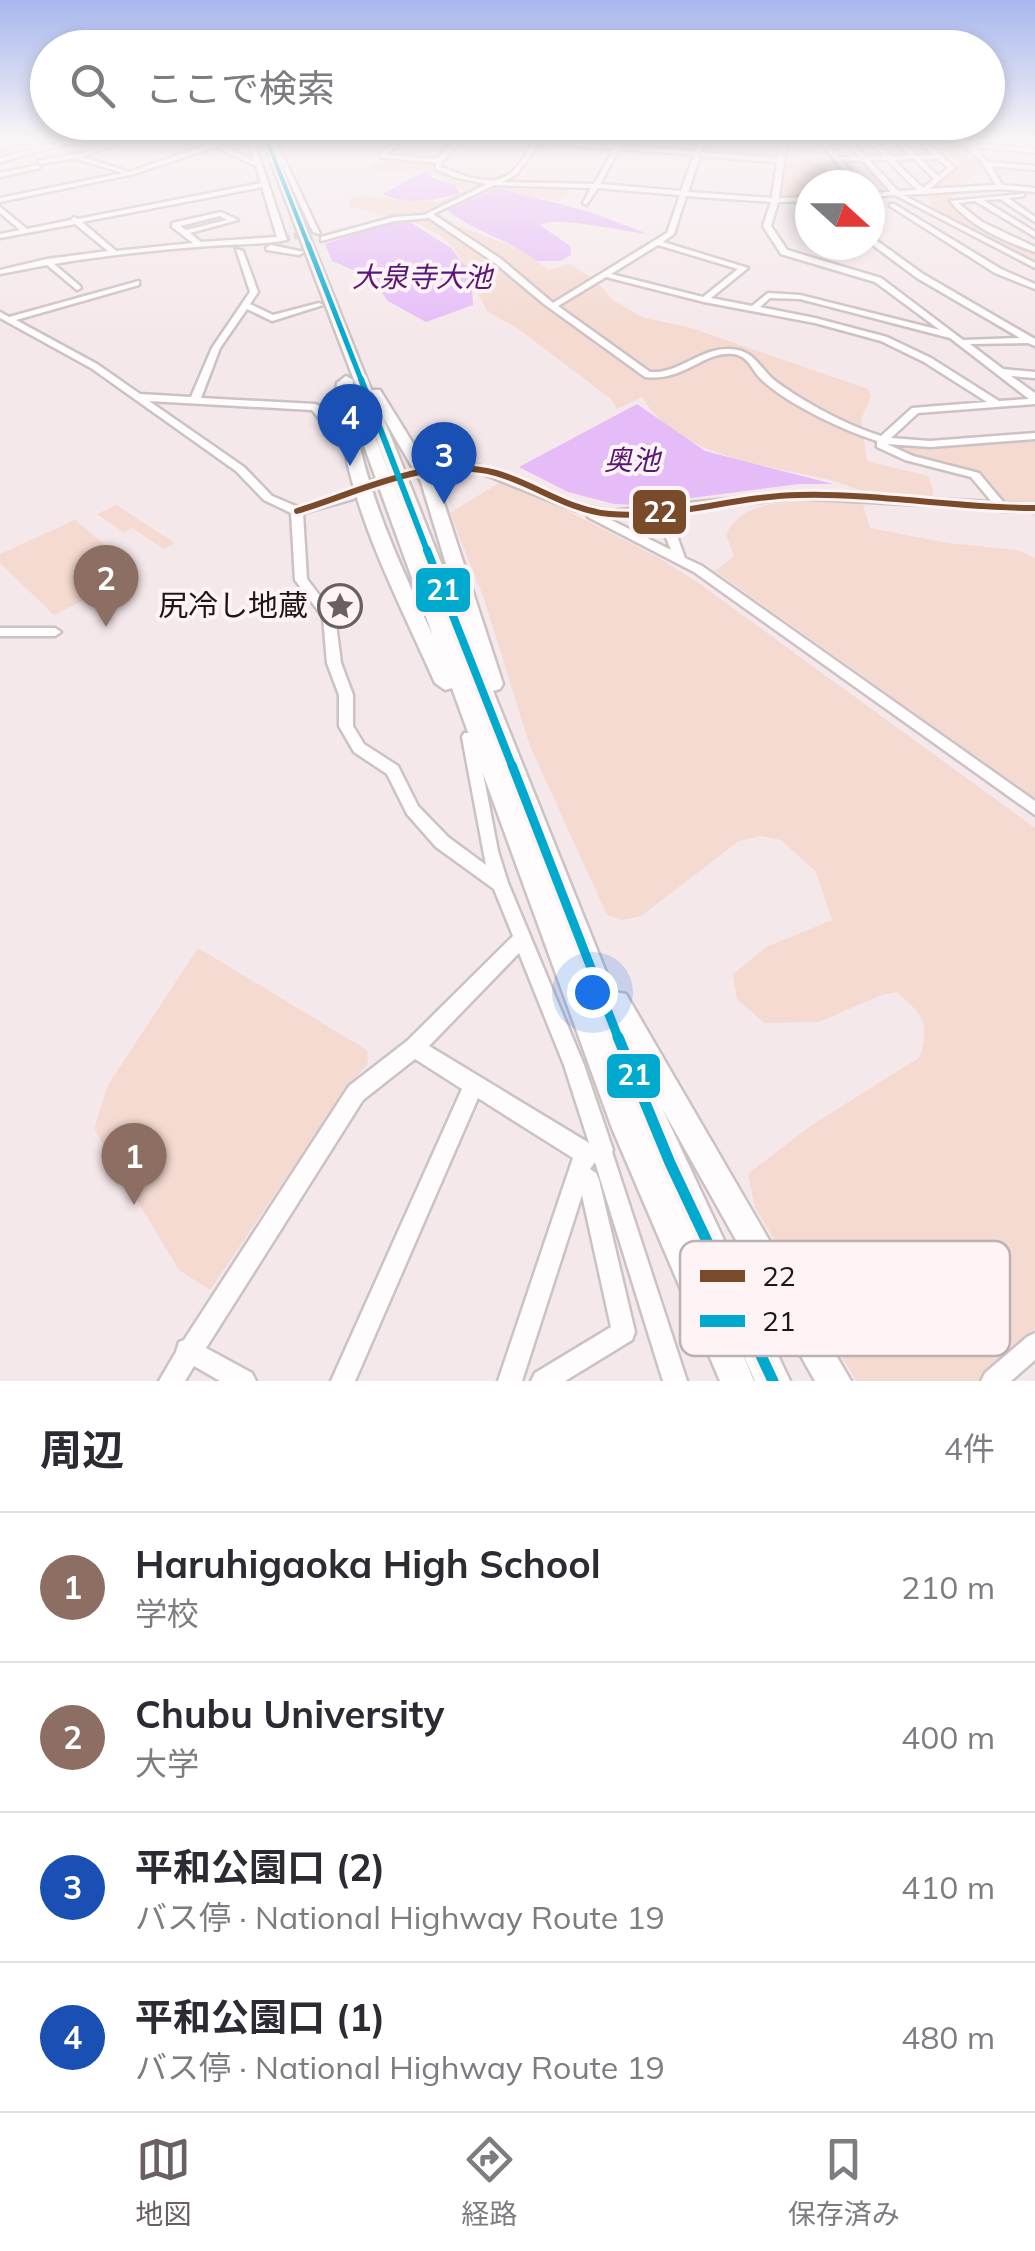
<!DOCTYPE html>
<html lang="ja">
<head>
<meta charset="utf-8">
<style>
  body { margin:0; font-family:Mulish,"Noto Sans JP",sans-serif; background:#f2f2f3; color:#2b2b33 }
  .compass { position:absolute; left:795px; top:170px; width:90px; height:90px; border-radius:50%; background:#fff; box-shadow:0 5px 15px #0003; rotate:111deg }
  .you { position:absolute; left:592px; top:992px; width:35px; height:35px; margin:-25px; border:8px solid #fff; border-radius:50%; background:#1a73e8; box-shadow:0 0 0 15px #1a73e833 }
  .badge { display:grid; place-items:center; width:65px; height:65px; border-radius:50%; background:#6a6062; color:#fff; font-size:32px; font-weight:700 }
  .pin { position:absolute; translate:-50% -82px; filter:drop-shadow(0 2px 5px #0008) }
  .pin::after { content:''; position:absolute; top:52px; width:35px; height:30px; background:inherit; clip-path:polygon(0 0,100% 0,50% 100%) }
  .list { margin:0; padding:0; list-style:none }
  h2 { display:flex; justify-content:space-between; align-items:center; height:130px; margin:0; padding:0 40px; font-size:42px }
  h2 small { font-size:32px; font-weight:400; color:#7c7c81 }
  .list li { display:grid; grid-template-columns:65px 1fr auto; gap:30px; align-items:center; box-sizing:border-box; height:150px; padding:0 40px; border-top:2px solid #e1e1e2 }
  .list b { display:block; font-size:38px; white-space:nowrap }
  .list p { margin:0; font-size:32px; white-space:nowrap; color:#7c7c81 }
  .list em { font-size:32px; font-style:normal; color:#7c7c81 }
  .icon { flex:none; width:55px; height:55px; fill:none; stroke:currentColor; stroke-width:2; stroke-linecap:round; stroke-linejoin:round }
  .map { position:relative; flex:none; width:1035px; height:1381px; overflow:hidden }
  .search { position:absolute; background:#fff; box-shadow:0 5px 15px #0003; left:30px; right:30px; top:30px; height:110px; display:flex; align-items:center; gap:25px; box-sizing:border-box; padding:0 35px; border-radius:55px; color:#7c7c81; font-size:38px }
  .sheet { height:730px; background:#fff }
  nav { display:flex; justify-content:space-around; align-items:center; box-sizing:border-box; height:140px; border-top:2px solid #e1e1e2; background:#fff; font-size:28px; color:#7c7c81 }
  nav a { display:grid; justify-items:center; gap:5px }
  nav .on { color:#6a6062 }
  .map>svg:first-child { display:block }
  .green { fill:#f4dad0 }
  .water { fill:#e6bcf8 }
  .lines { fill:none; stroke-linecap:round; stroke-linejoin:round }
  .minor-tunnel { stroke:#d5c8cb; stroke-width:6; stroke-dasharray:6 4; stroke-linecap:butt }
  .minor-casing { stroke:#ccc1c3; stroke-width:5 }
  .highway-casing { stroke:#ccc1c3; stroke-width:5 }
  .minor { fill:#fefcfc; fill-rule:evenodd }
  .highway { fill:#fefcfc; fill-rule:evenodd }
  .bus-1-casing { stroke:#fef4f6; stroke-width:12 }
  .bus-2-far5-casing { stroke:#fef4f6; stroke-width:8 }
  .bus-2-far4-casing { stroke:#fef4f6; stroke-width:10 }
  .bus-2-far3-casing { stroke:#fef4f6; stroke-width:12 }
  .bus-2-far2-casing { stroke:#fef4f6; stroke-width:15 }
  .bus-2-far1-casing { stroke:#fef4f6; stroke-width:16 }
  .bus-2-casing { stroke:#fef4f6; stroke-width:19 }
  .bus-1 { stroke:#7a4b2a; stroke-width:6 }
  .bus-2-far5 { stroke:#00a9ce; stroke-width:4 }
  .bus-2-far4 { stroke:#00a9ce; stroke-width:5 }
  .bus-2-far3 { stroke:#00a9ce; stroke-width:6 }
  .bus-2-far2 { stroke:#00a9ce; stroke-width:8 }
  .bus-2-far1 { stroke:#00a9ce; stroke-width:9 }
  .bus-2 { stroke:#00a9ce; stroke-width:11 }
  .labels { text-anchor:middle; stroke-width:8; stroke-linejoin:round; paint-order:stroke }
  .far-water-label { font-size:28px; font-style:italic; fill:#5a1677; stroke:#fef4f6 }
  .poi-label { font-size:30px; fill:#1f1618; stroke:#fef4f6; text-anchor:end }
  .key { fill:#fef4f6; stroke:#bbb1b3; stroke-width:2.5 }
  .key-label { font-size:28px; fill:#1f1618 }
  .line-badge { stroke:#fef4f6; stroke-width:4 }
  .badge-label { font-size:28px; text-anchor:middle; font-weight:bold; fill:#fff }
</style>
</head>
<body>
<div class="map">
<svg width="1035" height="1381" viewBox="0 0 1035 1381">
  <rect width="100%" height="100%" fill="#f5e8eb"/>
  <path class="green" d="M935,138H956L981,161L980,169L959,188H931L959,163Z
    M387,158L438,161L436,171L463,177L576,181L559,201C499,193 494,174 437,212L457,226L520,249L549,270L570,264L596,281L613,300L642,317L691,328L868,389L871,397L861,420L867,461L928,476L933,489L932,498C912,497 890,497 870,493C855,490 842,482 826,479C765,465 678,457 642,397L617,409L611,399L517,328L487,311L458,253L441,236L421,225L348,206L350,199L360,196L439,202L463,192C455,180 435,178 426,170L377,171L371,165Z
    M804,159L822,163L833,184L810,185V195L785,196L781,177L784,166Z
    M954,193L950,200L953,206L1035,251V265C1003,250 937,226 925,194Z
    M1035,438V516L1005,502L975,471L888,449L887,444Z
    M506,479L661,559L700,584L1035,828V1328L978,1381H856L755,1207L748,1174L810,1126L920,1057C930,1022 923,1015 897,992L882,995L819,1022L764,1023L737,999L733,974L766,947L832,920L816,872L781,840L760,836L739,841L641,916L622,920L607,915L530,746L484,599L450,513Z
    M862,502L870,528L948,543L1017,550L1035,558V798L715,571L734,556L726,535C745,490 822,503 862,502Z
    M116,505L175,543L164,549L132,528L123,532L97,514Z
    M75,520L138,573L54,615L0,563V554Z
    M198,948L367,1050L368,1064L349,1085L210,1290L179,1270L94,1129L108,1085Z"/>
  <path class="water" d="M425,171L430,172L428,176L455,185L460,193C437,200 405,206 383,194Z
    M497,188L590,212L648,234C623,232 557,215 540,225L570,246L571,255L560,261H536C509,238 474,233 447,210Z
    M410,222L451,248L471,273L473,305L426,322L388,301L370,277L332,261L325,244L390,223Z
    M637,404L705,451L833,484H799L639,505L614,504L568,492L519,467Z"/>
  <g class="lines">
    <path class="minor-tunnel" d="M284,238L312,233"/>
    <g class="minor-casing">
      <path id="minor" d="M76,138H86L0,162V158Z
        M198,138H206L254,161L247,138H253L287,240C261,245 235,244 209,246C157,250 106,255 54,264L80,286L81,288L77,290L47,265L0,274V270L47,259L108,251L75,224L0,238V234L20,230L0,213V207L27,229L71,220L74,217L78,219L261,183L256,166L215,147L134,174L0,202V198L123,173L75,158L40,164L38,161L86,152L115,140L117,143L83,157L129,172L210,144ZM262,187L277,237L201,242L190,233L238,220L221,212L172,223V227L193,243L116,251L82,222ZM220,216L227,220L186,230L180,226Z
        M398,138H404L387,155L437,159L457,138H463L442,161L441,167C464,176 494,190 514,170C522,162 528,151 534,143L496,138H542L616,145L620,141L623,143L621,146L695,151L700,138H706L701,152L778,158L781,138H787L779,198L810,197V201L778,202L771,226L787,250L881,278L963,340L1020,338L917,278L870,243V238H873L923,274L1035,339V346L1028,343L970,344L1003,369L1035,372V378L1011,376L1035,393V404L918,413L891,438L930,441L1035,433V439L930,447L887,444L913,456L979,473L1004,503L1035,505V511H1002L997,509L796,498L683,510L675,530L685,558L702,566L1035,801V815L694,572L588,517V513L574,510L476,471L457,470L401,479V475L457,464L478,465L581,505L610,511L796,492L992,502L971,477L905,460L877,447V441C843,430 787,404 761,379C751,369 749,356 733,354C703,351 684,382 645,377L544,304L495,263L429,218L394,221L321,241V237L394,217L424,215L487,184L454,177L436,169V163L380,157V155ZM540,143L614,149L594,184L502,182L516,175ZM619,149L694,155L681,191L600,184ZM700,156L777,162L772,198L688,192ZM495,185L591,188L583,203L586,205L598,188L680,195L667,233L553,303L501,259L433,214ZM686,196L771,202L763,226L781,254L875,282L940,330L800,295L768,293L752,306L711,298L748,268L663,242L674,234ZM658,245L738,269L703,297L611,274ZM606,277L704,302L815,323L881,341L924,362L987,402L912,408L881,436C850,426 819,410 791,392C783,386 773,381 767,373C755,360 750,350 730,349C701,347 680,374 650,372L558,306ZM770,298L800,299L950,338L1029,399L999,401L931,358L887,337L815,318L760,307ZM671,511L663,530L671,550L603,516L610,517Z
        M817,138H823L839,157H859L842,138H848L866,157L884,156L866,138H872L891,156H910L892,138H898L917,156L934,155L916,138H923L955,168L929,189L996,185L981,160L957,138H964L969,143L1035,149V153L974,147L988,162L1035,166V170L991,166L1002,185L1035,188V192L1000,189L903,195L1035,263V268L895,195L870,197V193L891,192L862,160L842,161L861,185H855ZM914,159L934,179L923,188L894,160ZM921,159H938L948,168L938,176ZM869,160H887L917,190L898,191Z
        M266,142L278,145L320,234L313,232L273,146L266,144Z
        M38,165L40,168L0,177V173Z
        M1024,194V196L1008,198L1035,217V222L1000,199L983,200L1035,232V237L975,201L958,203L982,222L1035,247V252C1004,241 971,227 950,201Z
        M890,204H894L1001,269L1035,284V289L995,273L890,206Z
        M236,249L243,251L258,292L250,304L273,315L319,303L323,305L272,321L247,309L220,348L201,398L315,404L318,405L332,422L351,427L346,430L325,426L312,410L149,401L244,467L272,496L298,507L345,495L369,481L373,480L378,483L353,499L303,513L307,579L335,616L341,663L353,695V726L364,744L398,766L418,806L448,837L486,865L462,737L464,733H474L476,737L498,851L508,883L584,1065L613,1150L612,1152L687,1381H663L595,1162L590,1169L596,1173L599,1180L635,1332L632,1340L565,1381H531L535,1373L611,1327L582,1195L522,1381H498L573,1158L478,1098L355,1381H331L462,1089L415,1059L363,1100L206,1348L252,1373L256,1381H220L194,1366L185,1381H159L176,1352L179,1342L184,1340L349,1086L407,1041L513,936L494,889L436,847L407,814L387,774L354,752L339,726V695L327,663L323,617L295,580L291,513L264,500L236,471L91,368L0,318V312L9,317L139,281V285L16,320L97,364L140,394L191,397L212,348L250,292ZM519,953L564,1065L589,1143L429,1046Z
        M0,628H55L61,632L55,636H0Z
        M1035,1333V1360L1011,1381H981L985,1373L1027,1337Z"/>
    </g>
    <g class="highway-casing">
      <path id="highway" d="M23,138H38L0,149V143Z
        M262,138H270L371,390H380L437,482L503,684L500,689L493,691L614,992L626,994L851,1381H815L662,1108L790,1381H755L736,1338L754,1381H720L612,1128L452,688L445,690L435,683C399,601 354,519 341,429C339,414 334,398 337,383L346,376L353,380L351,402L363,405L415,540ZM383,417L421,482L461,613ZM354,418L433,636C400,565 367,495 354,418Z
        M271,245L304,252L299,255L267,250L266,248Z"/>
    </g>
    <use href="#minor" class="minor"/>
    <use href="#highway" class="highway"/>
    <g class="bus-1-casing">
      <path id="bus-1" d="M297,511C360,492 428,455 496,473C535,484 569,511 610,514C674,519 736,496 799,495C878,493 956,508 1035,508"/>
    </g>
    <g class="bus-2-far5-casing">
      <path id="bus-2-far5" d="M266,138L309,247"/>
    </g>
    <g class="bus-2-far4-casing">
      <path id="bus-2-far4" d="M308,244L362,382"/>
    </g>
    <g class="bus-2-far3-casing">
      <path id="bus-2-far3" d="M361,379L428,553"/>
    </g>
    <g class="bus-2-far2-casing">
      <path id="bus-2-far2" d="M427,550L513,768"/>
    </g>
    <g class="bus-2-far1-casing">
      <path id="bus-2-far1" d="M512,765L619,1040"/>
    </g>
    <g class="bus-2-casing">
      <path id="bus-2" d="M618,1037L670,1163L773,1381"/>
    </g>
    <use href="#bus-1" class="bus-1"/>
    <use href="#bus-2-far5" class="bus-2-far5"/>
    <use href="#bus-2-far4" class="bus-2-far4"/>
    <use href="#bus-2-far3" class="bus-2-far3"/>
    <use href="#bus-2-far2" class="bus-2-far2"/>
    <use href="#bus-2-far1" class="bus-2-far1"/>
    <use href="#bus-2" class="bus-2"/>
  </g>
  <linearGradient id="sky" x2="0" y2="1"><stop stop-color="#a7b7ee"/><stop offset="0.42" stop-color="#faf5f6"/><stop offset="1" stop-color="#faf5f6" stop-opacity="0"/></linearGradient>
  <rect width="1035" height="331" fill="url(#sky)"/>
  <defs>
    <g id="sight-ring" transform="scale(2.25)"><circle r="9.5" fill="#fef4f6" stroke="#6a6062" stroke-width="1.5"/><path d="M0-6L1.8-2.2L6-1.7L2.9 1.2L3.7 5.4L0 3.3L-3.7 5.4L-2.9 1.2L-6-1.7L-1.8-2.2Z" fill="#6a6062"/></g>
  </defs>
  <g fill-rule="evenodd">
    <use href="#sight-ring" x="340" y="606"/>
  </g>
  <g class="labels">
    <g class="far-water-label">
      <text x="422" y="287">大泉寺大池</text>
      <text x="632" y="470">奥池</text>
    </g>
    <g class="poi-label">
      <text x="308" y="616">尻冷し地蔵</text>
    </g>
  </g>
  <rect x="680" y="1241" width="330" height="115" rx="15" class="key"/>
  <rect x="700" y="1270" width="45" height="12" fill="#7a4b2a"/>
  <rect x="700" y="1315" width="45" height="12" fill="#00a9ce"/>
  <g class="key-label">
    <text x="762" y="1286">22</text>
    <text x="762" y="1331">21</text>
  </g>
  <g class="line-badge">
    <rect x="631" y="488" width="57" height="48" rx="10" fill="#7a4b2a"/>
    <rect x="414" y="566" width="58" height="48" rx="10" fill="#00a9ce"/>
    <rect x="605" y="1052" width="57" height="48" rx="10" fill="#00a9ce"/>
  </g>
  <g class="badge-label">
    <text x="660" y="522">22</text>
    <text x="443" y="600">21</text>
    <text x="634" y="1085">21</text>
  </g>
</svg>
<svg class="compass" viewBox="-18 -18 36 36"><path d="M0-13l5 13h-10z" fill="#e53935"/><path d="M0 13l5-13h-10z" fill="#7c7c81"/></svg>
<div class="you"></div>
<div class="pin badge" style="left:134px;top:1205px;background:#8d6e63">1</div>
<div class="pin badge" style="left:106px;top:627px;background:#8d6e63">2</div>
<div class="pin badge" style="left:444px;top:504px;background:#1a4fb4">3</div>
<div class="pin badge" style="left:350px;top:466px;background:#1a4fb4">4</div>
<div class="search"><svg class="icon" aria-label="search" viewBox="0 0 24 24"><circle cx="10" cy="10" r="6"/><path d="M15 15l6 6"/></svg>ここで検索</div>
</div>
<section class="sheet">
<h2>周辺<small>4件</small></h2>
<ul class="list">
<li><span class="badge" style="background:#8d6e63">1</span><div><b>Haruhigaoka High School</b><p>学校</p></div><em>210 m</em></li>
<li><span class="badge" style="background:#8d6e63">2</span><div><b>Chubu University</b><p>大学</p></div><em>400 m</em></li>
<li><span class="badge" style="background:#1a4fb4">3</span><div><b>平和公園口 (2)</b><p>バス停 · National Highway Route 19</p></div><em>410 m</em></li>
<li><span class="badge" style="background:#1a4fb4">4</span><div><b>平和公園口 (1)</b><p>バス停 · National Highway Route 19</p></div><em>480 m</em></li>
</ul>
</section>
<nav>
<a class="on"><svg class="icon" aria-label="map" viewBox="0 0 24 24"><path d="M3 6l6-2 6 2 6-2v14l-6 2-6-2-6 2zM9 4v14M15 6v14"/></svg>地図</a>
<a><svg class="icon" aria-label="directions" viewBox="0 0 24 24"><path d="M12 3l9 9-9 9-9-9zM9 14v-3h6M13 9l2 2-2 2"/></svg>経路</a>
<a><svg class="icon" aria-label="saved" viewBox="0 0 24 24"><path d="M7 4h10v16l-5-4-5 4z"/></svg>保存済み</a>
</nav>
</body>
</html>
